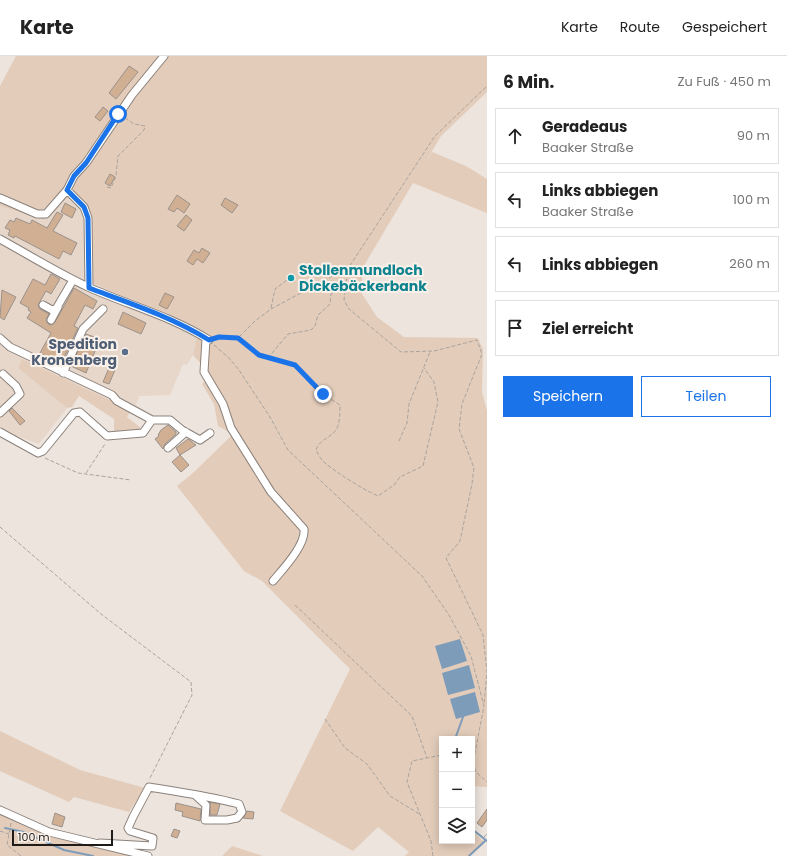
<!DOCTYPE html>
<html lang="de">
<head>
<meta charset="utf-8">
<style>
  body { margin:0; font-family:Poppins,sans-serif; background:#f6f6f6; color:#222 }
  .controls { position:absolute; right:12px; bottom:12px; display:grid; overflow:hidden; border-radius:0px; box-shadow:0 2px 10px #0003 }
  .controls button { width:36px; height:36px; display:grid; place-items:center; padding:0; border:0; border-bottom:1px solid #e0e0e0; background:#fff; color:#222; font:20px sans-serif }
  .scale { position:absolute; left:12px; bottom:10px; width:101px; box-sizing:border-box; padding-left:4px; border:2px solid #1e1b18; border-top:0; font-size:11px; line-height:14px; white-space:nowrap; color:#1e1b18; -webkit-text-stroke:3px #faf1ea; paint-order:stroke }
  .stop { position:absolute; width:12px; height:12px; margin:-9px; border:3px solid #1a73e8; border-radius:50%; background:#fff }
  .stop.end { background:#1a73e8; border-color:#fff; box-shadow:0 1px 4px #0008 }
  .list { margin:0; padding:0; list-style:none }
  h2 { display:flex; justify-content:space-between; align-items:center; height:52px; margin:0; padding:0 16px; font-size:17px }
  h2 small { font-size:13px; font-weight:400; color:#767676 }
  .list li { display:grid; grid-template-columns:26px 1fr auto; gap:12px; align-items:center; box-sizing:border-box; height:56px; margin:0 8px 8px; padding:0 8px; border:1px solid #e0e0e0; border-radius:0px }
  .list b { display:block; font-size:15px; white-space:nowrap }
  .list p { margin:0; font-size:13px; white-space:nowrap; color:#767676 }
  .list em { font-size:13px; font-style:normal; color:#767676 }
  .actions { display:flex; gap:8px; padding:12px 16px }
  .actions a { flex:1; padding:9px 0; border:1px solid #1a73e8; border-radius:0px; text-align:center; font-size:14px; color:#1a73e8 }
  .actions .main { background:#1a73e8; color:#fff }
  .icon { flex:none; width:22px; height:22px; fill:none; stroke:currentColor; stroke-width:2; stroke-linecap:round; stroke-linejoin:round }
  .map { position:relative; flex:none; width:487px; height:800px; overflow:hidden }
  header { display:flex; align-items:center; gap:24px; box-sizing:border-box; height:56px; padding:0 20px; background:#fff; border-bottom:1px solid #e0e0e0 }
  header strong { font-size:19px }
  nav { display:flex; gap:22px; margin-inline-start:auto; font-size:14px }
  main { display:flex }
  aside { flex:1; background:#fff }
  .map>svg:first-child { display:block }
  .built { fill:#e7d7cb }
  .green { fill:#e3ccba }
  .water { fill:#7d9cb9 }
  .lines { fill:none; stroke-linecap:round; stroke-linejoin:round }
  .stream { stroke:#7d9cb9; stroke-width:2 }
  .building { fill:#d1af93; stroke:#9a928c }
  .minor-casing { stroke:#8b827c; stroke-width:9 }
  .path { stroke:#aaa39d; stroke-width:1; stroke-dasharray:4 2; stroke-linecap:butt }
  .minor { stroke:#fff; stroke-width:7 }
  .route { stroke:#1a73e8; stroke-width:5 }
  .culture-dot { fill:#0f9aa8; stroke:#faf1ea; stroke-width:1.5 }
  .service-dot { fill:#5c6f8a; stroke:#faf1ea; stroke-width:1.5 }
  .labels { text-anchor:middle; stroke-width:4; stroke-linejoin:round; paint-order:stroke }
  .culture-label { font-size:14px; font-weight:bold; fill:#0d838f; stroke:#faf1ea; text-anchor:start }
  .service-label { font-size:14px; font-weight:bold; fill:#4e5e75; stroke:#faf1ea; text-anchor:end }
</style>
</head>
<body>
<header>
<strong>Karte</strong>
<nav><a>Karte</a><a>Route</a><a>Gespeichert</a></nav>
</header>
<main>
<div class="map">
<svg width="487" height="800" viewBox="0 0 487 800">
  <rect width="100%" height="100%" fill="#ede4dd"/>
  <path class="built" d="M73,135L91,159L92,227L151,252L198,276L193,299L187,309L183,308L170,339L139,340L136,349L154,360L150,369L131,354L22,303L18,312L67,352L39,388L0,374V150L44,164Z"/>
  <path class="green" d="M16,0H487V36L441,80L425,107L432,96L466,110L487,123V157L413,127L362,213V238L377,261L404,281L478,282L483,293L482,336L487,355V731L472,730V683H442V785H472V774L484,786L470,800H405L409,796L378,771L353,795L280,755L350,613L262,525L244,515L177,430L193,417L233,378L218,370L214,348L202,328L211,319L193,299L198,276L151,252L92,227L91,159L73,136C61,144 56,157 44,164L0,150V30Z
    M22,303L131,354L127,361L141,372L139,376L114,377V363L79,340L72,351L67,352L18,312Z
    M0,675L80,714L145,732L129,756L74,741L69,746L0,715Z
    M0,756L9,760L139,800H0Z
    M232,790L263,800H222Z"/>
  <path class="water" d="M460,583L467,605L442,613L435,590Z
    M469,609L475,632L448,639L442,617Z
    M475,636L480,656L456,663L450,643Z"/>
  <g class="lines">
    <path class="stream" d="M455,683L463,661
      M5,772L24,776L64,794L93,800
      M472,773L487,785
      M469,800L485,785"/>
  </g>
  <path class="building" d="M129,10L138,16L116,43L109,37Z
    M103,51L108,55L100,65L95,61Z
    M110,118L115,121L110,130L105,127Z
    M177,139L190,148L184,157L177,152L174,156L168,153Z
    M225,142L238,149L232,157L221,149Z
    M65,147L76,153L72,162L61,156Z
    M57,156L63,159L53,175L77,187L71,199L63,195L59,203L15,180L14,182L8,179L10,174L5,172L10,164L14,166L16,162L30,168L32,164L47,172Z
    M186,159L192,164L184,175L177,170Z
    M202,192L210,197L203,207L197,203L193,209L187,205L194,194L199,197Z
    M51,218L60,223L51,238L46,235L38,249L40,253L49,258L46,264L48,268L52,269L55,266L74,232L97,245L93,253L85,249L74,270L78,272L61,308L40,297L51,277L27,262L31,256L28,254L29,252L20,247L33,223L45,229Z
    M2,234L16,241L4,264L0,261Z
    M165,237L174,241L167,253L159,249Z
    M123,256L146,267L141,278L118,268Z
    M86,278L100,283L86,317L71,310Z
    M109,312L115,314L109,328L103,326Z
    M12,352L25,365L20,369L9,355Z
    M168,369L176,376V378L165,388L163,393L155,383L159,380L158,379L161,374Z
    M188,383L196,389L180,399L176,392Z
    M180,399L189,409L181,416L172,406Z
    M210,746L220,748L217,759H210Z
    M176,747L201,753L200,765L182,760L183,756L175,754Z
    M487,753V764L482,771L477,767Z
    M247,755L254,756L253,763L243,762Z
    M55,757L65,761L62,771L52,768Z
    M174,773L180,775L177,782L171,780Z"/>
  <g class="lines">
    <g class="minor-casing">
      <path id="minor" d="M67,134L84,151L88,162L89,231
        M0,142L37,158H46L67,134L74,120L86,107L132,39L164,0
        M0,183C29,199 58,217 88,231C128,249 171,260 209,284
        M43,249L52,254L56,253L73,224
        M51,264L58,251
        M0,282L10,291L112,339L117,345L152,364H170L182,374L200,384L210,377
        M206,283L204,316L223,348L231,372L271,436L304,473C306,489 283,513 273,525
        M63,317L83,273L103,253
        M0,357L20,338L16,330L3,318
        M0,376L38,397L43,395L74,357L80,356L107,380L143,377L152,364
        M168,392L186,376
        M0,754L49,776L148,800
        M100,787L152,790L153,782L130,775L128,772L133,761L149,731C180,736 209,740 239,748L242,756L237,762L227,764H205L206,749L195,739"/>
    </g>
    <path class="path" d="M107,131L111,132L116,120L118,100L144,74L145,70L134,68L125,62
      M348,211L344,244L349,253L401,296L434,295L477,284L482,298L462,348L459,373L474,412L472,428L460,485L446,502L483,579L487,616L484,648
      M271,252L275,233L287,224
      M216,281L238,282L255,265L271,253L349,211L435,80L487,30
      M239,282L259,299L295,309L323,338L340,349C340,356 340,368 336,374C329,383 320,383 316,394C318,398 321,404 325,407C337,417 364,434 378,440L394,429L400,421L423,410L438,346L434,326L424,312
      M214,289L229,302L239,314L270,361L288,394L422,520L449,559L471,600L484,650L473,707L476,716L487,726
      M268,302L288,278L311,274L315,270L318,259L330,248L331,238L346,230
      M399,385L407,367L409,348L430,296
      M45,402L78,417L131,424
      M86,417L105,388
      M0,471L101,558L191,626L192,639L149,724
      M295,549L412,660L427,702
      M325,663L345,692L367,708L390,740L421,759
      M11,767L7,789L21,800
      M0,775L9,778
      M484,781L487,778
      M433,800L431,785L407,726L412,705L442,699"/>
    <use href="#minor" class="minor"/>
  </g>
  <g class="lines">
    <path class="route" d="M118,58L86,107L74,120L67,134L84,151L88,162L89,232C129,247 172,261 209,284L219,281L238,282L259,299L295,309L323,338"/>
  </g>
  <circle class="culture-dot" cx="291" cy="222" r="4"/>
  <circle class="service-dot" cx="125" cy="296" r="4"/>
  <g class="labels">
    <g class="culture-label">
      <text x="299" y="219">Stollenmundloch<tspan x="299" dy="16">Dickebäckerbank</tspan></text>
    </g>
    <g class="service-label">
      <text x="117" y="293">Spedition<tspan x="117" dy="16">Kronenberg</tspan></text>
    </g>
  </g>
</svg>
<div class="controls">
<button>+</button>
<button>−</button>
<button><svg class="icon" aria-label="layers" viewBox="0 0 24 24"><path d="M12 4l9 5-9 5-9-5zM3 14l9 5 9-5"/></svg></button>
</div>
<div class="scale">100 m</div>
<div class="stop" style="left:118px;top:58px"></div>
<div class="stop end" style="left:323px;top:338px"></div>
</div>
<aside>
<h2>6 Min.<small>Zu Fuß · 450 m</small></h2>
<ul class="list">
<li><svg class="icon" aria-label="ahead" viewBox="0 0 24 24"><path d="M12 20V5M6 11l6-6 6 6"/></svg><div><b>Geradeaus</b><p>Baaker Straße</p></div><em>90 m</em></li>
<li><svg class="icon" aria-label="left" viewBox="0 0 24 24"><path d="M17 20v-9H6M10 6l-5 5 5 5"/></svg><div><b>Links abbiegen</b><p>Baaker Straße</p></div><em>100 m</em></li>
<li><svg class="icon" aria-label="left" viewBox="0 0 24 24"><path d="M17 20v-9H6M10 6l-5 5 5 5"/></svg><div><b>Links abbiegen</b></div><em>260 m</em></li>
<li><svg class="icon" aria-label="arrive" viewBox="0 0 24 24"><path d="M6 21V4h12l-3 4 3 4H6"/></svg><div><b>Ziel erreicht</b></div></li>
</ul>
<div class="actions"><a class="main">Speichern</a><a>Teilen</a></div>
</aside>
</main>
</body>
</html>
